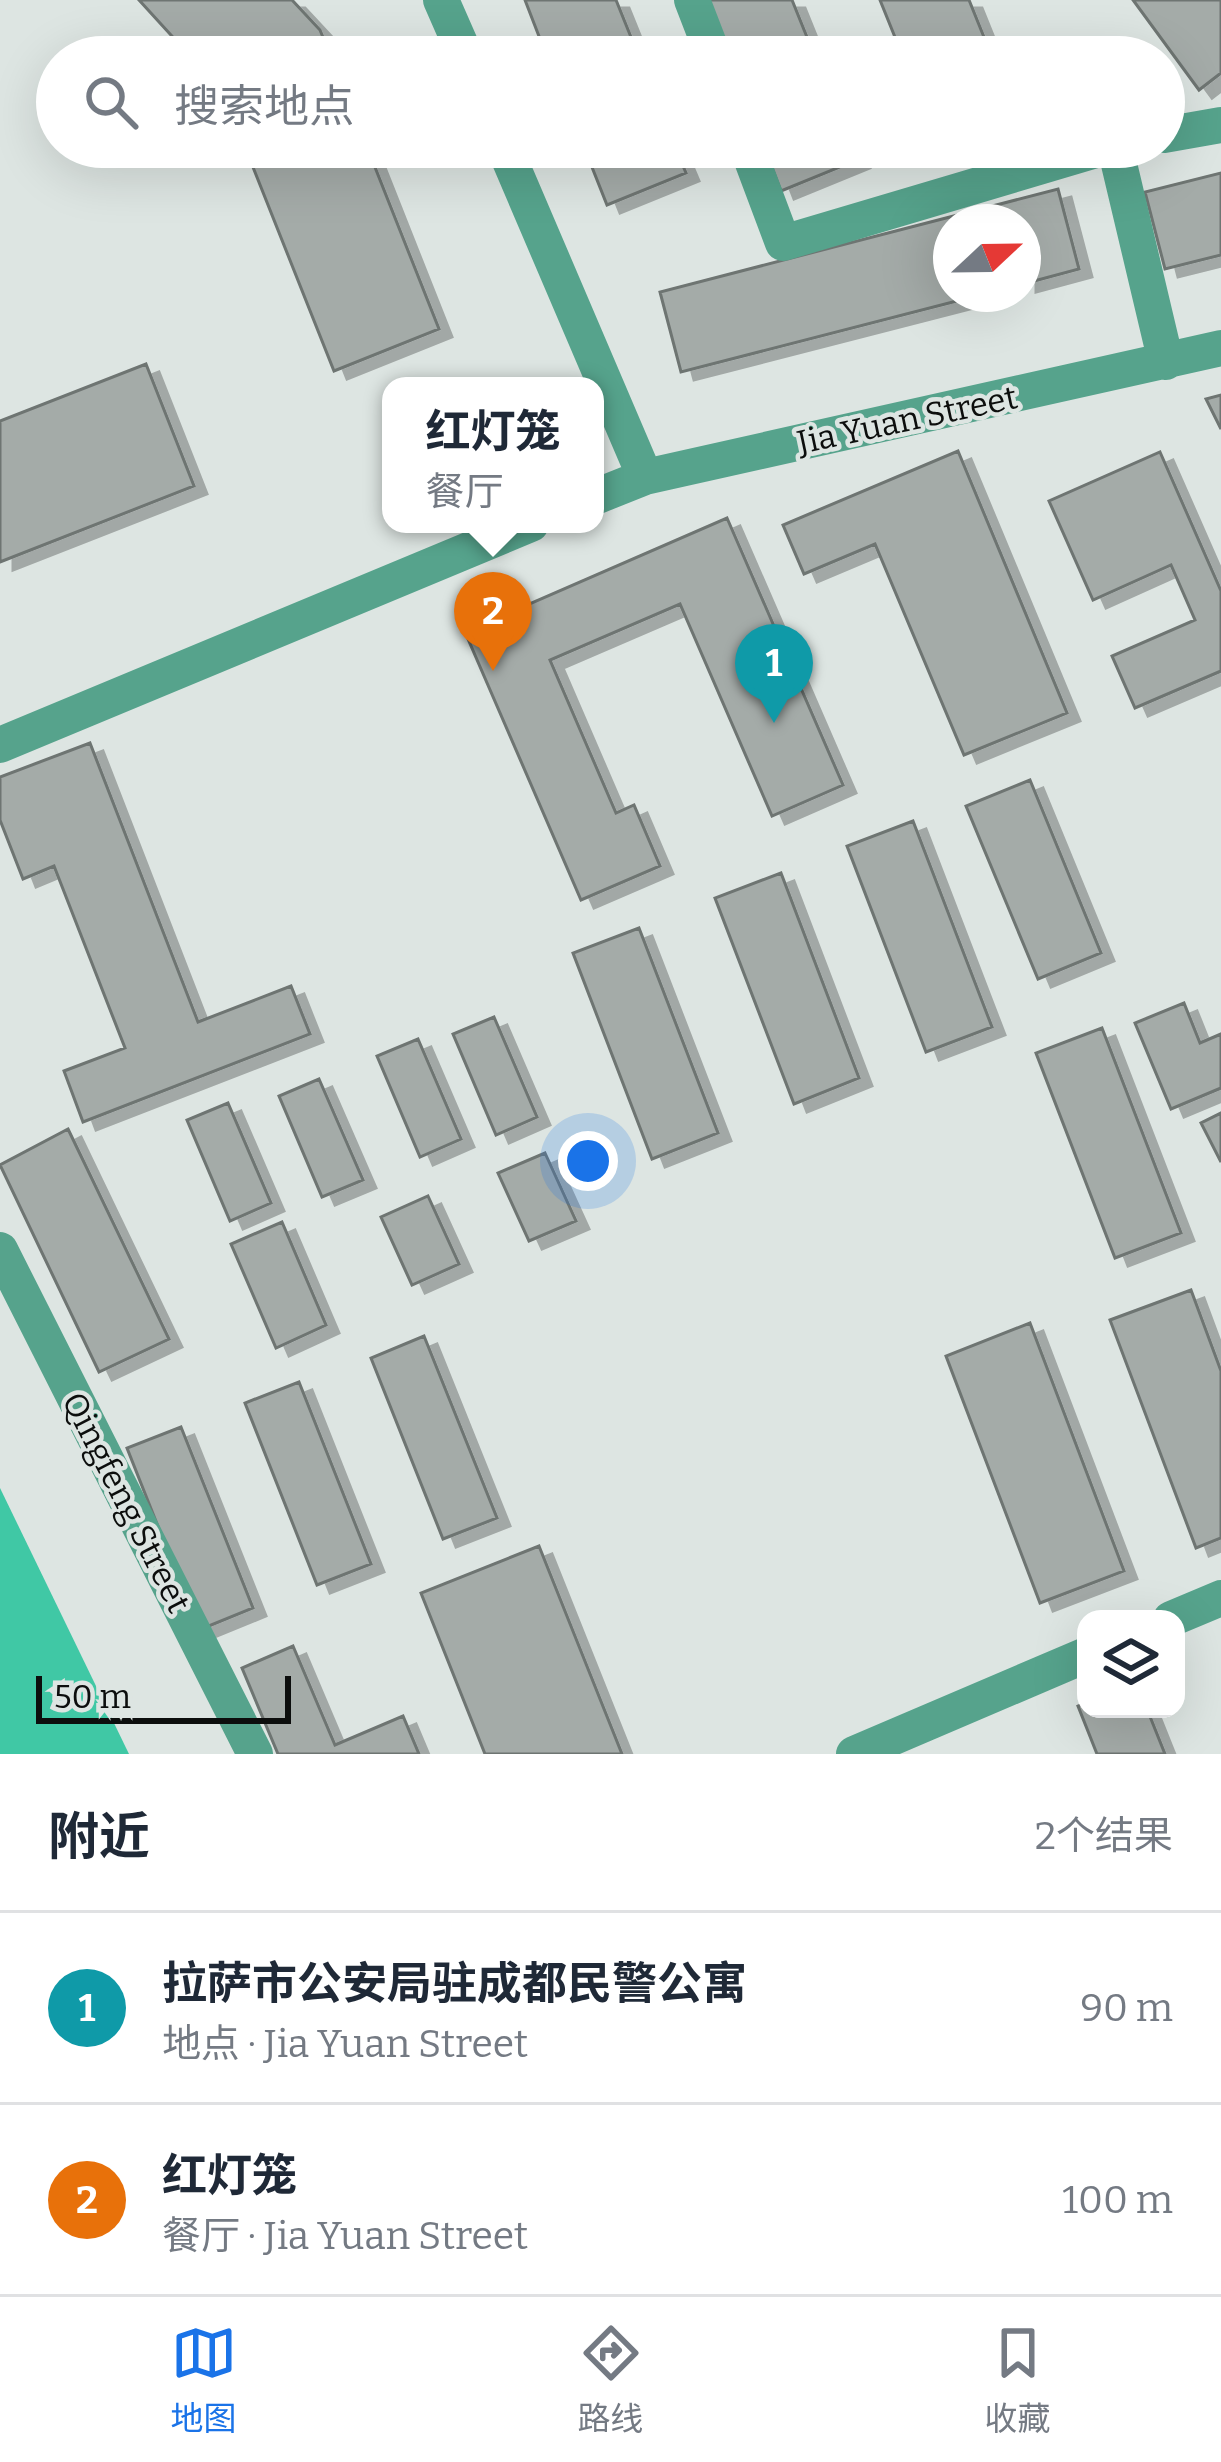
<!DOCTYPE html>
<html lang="zh">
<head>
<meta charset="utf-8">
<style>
  body { margin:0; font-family:Bitter,"Noto Sans SC",serif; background:#f6f6f7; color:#1f2937 }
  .controls { position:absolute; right:36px; bottom:36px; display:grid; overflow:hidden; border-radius:24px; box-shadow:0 12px 48px #0002 }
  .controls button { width:108px; height:108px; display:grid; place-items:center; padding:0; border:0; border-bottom:3px solid #e0e1e3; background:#fff; color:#1f2937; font:60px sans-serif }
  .compass { position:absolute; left:933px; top:204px; width:108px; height:108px; border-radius:50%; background:#fff; box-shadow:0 12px 48px #0002; rotate:68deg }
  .scale { position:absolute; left:36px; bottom:30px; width:255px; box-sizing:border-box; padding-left:12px; border:6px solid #0c0e0d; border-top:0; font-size:33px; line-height:42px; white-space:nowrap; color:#0c0e0d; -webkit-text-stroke:9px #dde5e2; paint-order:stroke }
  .you { position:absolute; left:588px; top:1161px; width:42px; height:42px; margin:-30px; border:9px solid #fff; border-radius:50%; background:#1a73e8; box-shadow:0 0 0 18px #1a73e833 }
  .badge { display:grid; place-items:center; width:78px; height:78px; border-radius:50%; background:#1a73e8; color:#fff; font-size:39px; font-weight:700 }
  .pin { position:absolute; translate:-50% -99px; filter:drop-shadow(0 3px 6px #0008) }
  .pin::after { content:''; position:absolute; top:63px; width:42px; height:36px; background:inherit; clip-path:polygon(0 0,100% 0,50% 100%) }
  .popup { position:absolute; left:382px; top:377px; width:222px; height:156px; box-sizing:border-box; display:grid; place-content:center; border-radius:24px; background:#fff; filter:drop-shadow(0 3px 9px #0005); font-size:39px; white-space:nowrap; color:#747a83 }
  .popup b { font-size:45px; color:#1f2937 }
  .popup::after { content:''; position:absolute; left:50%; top:100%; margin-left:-24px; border:24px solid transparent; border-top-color:#fff }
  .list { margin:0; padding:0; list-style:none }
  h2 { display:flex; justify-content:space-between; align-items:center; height:156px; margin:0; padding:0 48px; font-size:51px }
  h2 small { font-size:39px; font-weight:400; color:#747a83 }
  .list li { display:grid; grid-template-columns:78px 1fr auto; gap:36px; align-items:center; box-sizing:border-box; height:192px; padding:0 48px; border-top:3px solid #e0e1e3 }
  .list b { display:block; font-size:45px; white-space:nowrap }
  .list p { margin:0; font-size:39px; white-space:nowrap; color:#747a83 }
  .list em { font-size:39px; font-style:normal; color:#747a83 }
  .icon { flex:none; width:66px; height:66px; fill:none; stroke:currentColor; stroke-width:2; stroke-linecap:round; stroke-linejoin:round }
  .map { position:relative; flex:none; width:1221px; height:1754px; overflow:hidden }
  .search { position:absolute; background:#fff; box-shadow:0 12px 48px #0002; left:36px; right:36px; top:36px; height:132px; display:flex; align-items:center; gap:30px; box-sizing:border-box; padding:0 42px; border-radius:66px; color:#747a83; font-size:45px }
  .sheet { height:540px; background:#fff }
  nav { display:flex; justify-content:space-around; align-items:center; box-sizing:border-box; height:168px; border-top:3px solid #e0e1e3; background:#fff; font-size:33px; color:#747a83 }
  nav a { display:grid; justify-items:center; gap:6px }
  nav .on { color:#1a73e8 }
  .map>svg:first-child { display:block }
  .water { fill:#40c8a5 }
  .building { fill:#a4aba8; stroke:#6e7472; stroke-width:3; filter:url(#shadow) }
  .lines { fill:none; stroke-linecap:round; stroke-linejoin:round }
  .minor { stroke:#56a38c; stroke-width:36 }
  .labels { text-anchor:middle; stroke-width:9; stroke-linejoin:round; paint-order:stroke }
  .street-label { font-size:33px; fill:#0c0e0d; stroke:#dde5e2 }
</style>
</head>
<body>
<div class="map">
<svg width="1221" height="1754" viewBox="0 0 1221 1754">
  <defs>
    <filter id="shadow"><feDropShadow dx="13" dy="8" stdDeviation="0" flood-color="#0004"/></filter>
  </defs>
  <rect width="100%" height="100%" fill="#dde5e2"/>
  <path class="water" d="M0,1488L129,1754H0Z"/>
  <path class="building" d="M139,0H292L320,30L331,57H191Z
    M525,0H616L639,57H547Z
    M704,0H792L815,57H727Z
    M880,0H969L992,57H903Z
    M1133,0H1221V73L1199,90Z
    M245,147H367L439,329L334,371Z
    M584,147H675L686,173L607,205Z
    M764,147H852L857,160L781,191Z
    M1221,173V255L1165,269L1145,192Z
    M1058,189L1079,269L1023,284V222H951V294H984L681,372L660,292Z
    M146,364L194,486L0,562V421Z
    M1221,395V429L1206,399Z
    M958,451L1067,713L964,755L875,544L804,574L783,525Z
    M1160,452L1221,591V671L1135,708L1112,656L1195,620L1171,565L1093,600L1049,501Z
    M727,518L843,785L772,816L680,604L550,660L616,813L634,805L660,866L581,900L465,632Z
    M90,743L198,1022L291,986L310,1034L83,1122L64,1071L125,1048L54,866L23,879L0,820V777Z
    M1030,780L1101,953L1038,979L966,806Z
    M913,821L992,1027L926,1052L847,846Z
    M781,873L859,1078L794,1104L715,898Z
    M639,928L718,1133L652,1159L573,953Z
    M1184,1003L1200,1043L1221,1034V1088L1171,1109L1135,1023Z
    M494,1017L537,1117L496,1135L453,1034Z
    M1102,1028L1181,1233L1115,1258L1036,1053Z
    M418,1039L461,1139L420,1157L377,1056Z
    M319,1079L363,1180L322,1197L279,1096Z
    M228,1103L271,1203L230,1221L187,1120Z
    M1221,1113V1162L1201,1123Z
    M68,1129L169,1339L99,1372L0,1165Z
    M545,1153L576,1221L529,1241L498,1173Z
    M428,1196L459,1264L412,1285L381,1217Z
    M282,1222L326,1325L276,1348L231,1244Z
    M1191,1290L1221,1371V1538L1196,1548L1110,1320Z
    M1030,1323L1124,1571L1040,1603L946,1356Z
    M424,1336L497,1518L443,1539L371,1358Z
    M299,1382L371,1564L317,1585L245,1403Z
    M181,1427L253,1608L199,1630L127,1448Z
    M539,1546L622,1754H485L421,1593Z
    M293,1646L335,1745L403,1716L419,1754H278L242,1668Z
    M1086,1703V1709H1147L1165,1754H1097L1078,1706Z"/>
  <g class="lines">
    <path class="minor" d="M441,0L466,57
      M692,0L714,57
      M1164,135L1221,125
      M504,147L645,477
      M747,147L783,243L1106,147
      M1115,147L1166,362
      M595,497L645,477L1221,348
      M0,745L531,524
      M0,1250L255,1754
      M1171,1619L1221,1598
      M854,1754L1086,1655"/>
  </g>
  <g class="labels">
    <g class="street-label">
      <text transform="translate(907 419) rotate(-12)" y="12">Jia Yuan Street</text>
      <text transform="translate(127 1502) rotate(63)" y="12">Qingfeng Street</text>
    </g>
  </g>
</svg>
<div class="controls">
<button><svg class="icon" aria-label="layers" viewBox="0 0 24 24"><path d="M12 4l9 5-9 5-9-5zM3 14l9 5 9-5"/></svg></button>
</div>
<svg class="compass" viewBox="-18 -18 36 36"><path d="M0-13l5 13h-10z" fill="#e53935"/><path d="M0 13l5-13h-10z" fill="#747a83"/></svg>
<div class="scale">50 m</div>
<div class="you"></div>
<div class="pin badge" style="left:774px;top:723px;background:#0f9aa8">1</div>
<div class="pin badge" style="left:493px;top:671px;background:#e8710a">2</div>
<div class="popup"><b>红灯笼</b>餐厅</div>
<div class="search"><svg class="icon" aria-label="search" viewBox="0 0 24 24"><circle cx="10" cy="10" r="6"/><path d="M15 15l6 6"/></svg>搜索地点</div>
</div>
<section class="sheet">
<h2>附近<small>2个结果</small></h2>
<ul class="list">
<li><span class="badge" style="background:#0f9aa8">1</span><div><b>拉萨市公安局驻成都民警公寓</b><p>地点 · Jia Yuan Street</p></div><em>90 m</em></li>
<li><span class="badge" style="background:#e8710a">2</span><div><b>红灯笼</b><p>餐厅 · Jia Yuan Street</p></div><em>100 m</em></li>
</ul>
</section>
<nav>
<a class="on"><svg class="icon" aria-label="map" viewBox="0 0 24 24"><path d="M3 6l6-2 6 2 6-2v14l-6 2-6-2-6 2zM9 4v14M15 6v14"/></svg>地图</a>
<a><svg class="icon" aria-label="directions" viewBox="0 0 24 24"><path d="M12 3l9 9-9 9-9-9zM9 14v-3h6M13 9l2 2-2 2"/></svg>路线</a>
<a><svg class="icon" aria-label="saved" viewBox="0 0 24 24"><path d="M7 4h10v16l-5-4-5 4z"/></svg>收藏</a>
</nav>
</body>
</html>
